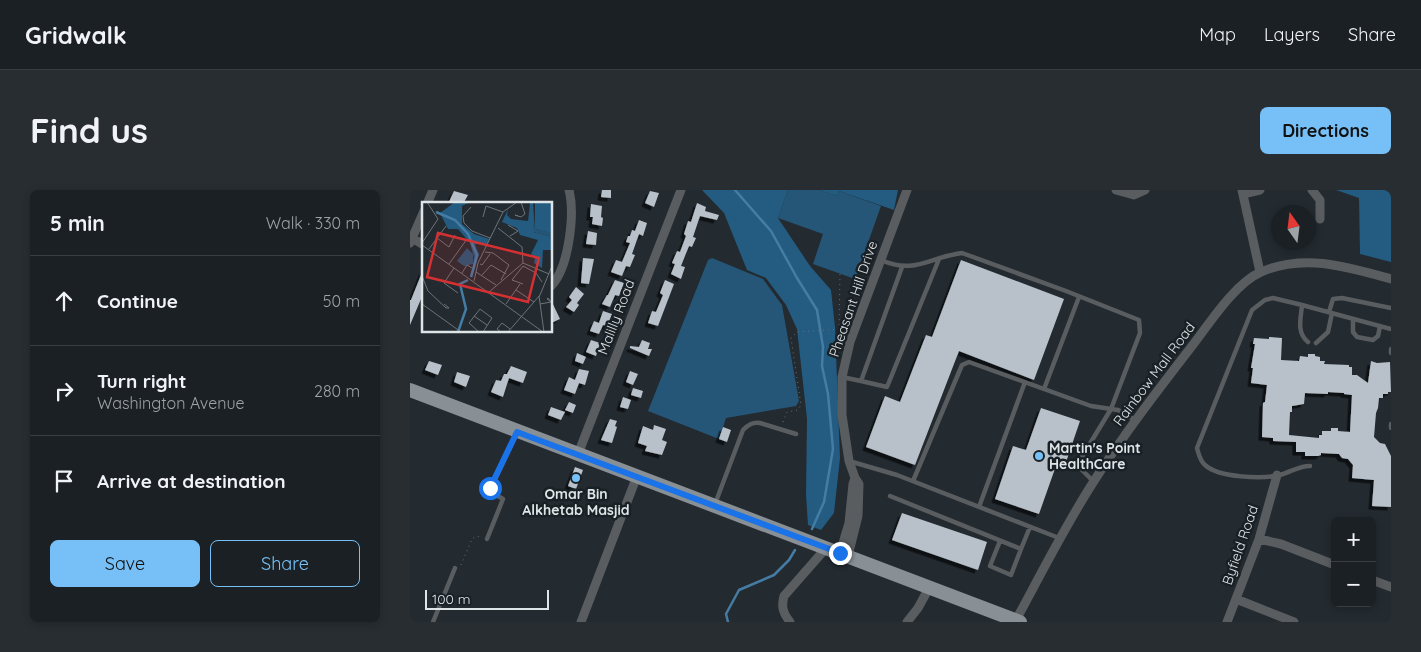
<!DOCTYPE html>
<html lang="en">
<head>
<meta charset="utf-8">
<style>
  body { margin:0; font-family:Quicksand,sans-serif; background:#272d31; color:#f1f3f6 }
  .controls { position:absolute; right:15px; bottom:15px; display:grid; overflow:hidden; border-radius:8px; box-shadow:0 2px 8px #0003 }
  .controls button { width:45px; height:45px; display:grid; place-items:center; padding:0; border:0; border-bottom:1px solid #383e41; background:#1a2024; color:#f1f3f6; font:25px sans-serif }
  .compass { position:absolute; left:861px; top:15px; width:45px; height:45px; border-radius:50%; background:#1a2024; box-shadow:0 2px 8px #0003; rotate:346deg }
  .scale { position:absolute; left:15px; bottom:12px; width:124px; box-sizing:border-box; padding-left:5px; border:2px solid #dfe4e7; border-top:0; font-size:14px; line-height:18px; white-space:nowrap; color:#dfe4e7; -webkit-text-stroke:4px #1a2126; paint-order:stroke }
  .stop { position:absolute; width:15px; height:15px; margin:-11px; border:4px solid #1a73e8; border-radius:50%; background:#fff }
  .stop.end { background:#1a73e8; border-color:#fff; box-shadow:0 1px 5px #0008 }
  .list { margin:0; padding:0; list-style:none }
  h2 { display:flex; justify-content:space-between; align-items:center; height:65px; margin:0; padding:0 20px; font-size:21px }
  h2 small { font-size:16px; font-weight:400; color:#9fa3a6 }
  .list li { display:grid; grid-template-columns:32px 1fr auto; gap:15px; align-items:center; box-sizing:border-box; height:90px; padding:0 20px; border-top:1px solid #383e41 }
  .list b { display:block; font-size:19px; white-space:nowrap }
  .list p { margin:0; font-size:16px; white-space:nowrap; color:#9fa3a6 }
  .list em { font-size:16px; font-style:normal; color:#9fa3a6 }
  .actions { display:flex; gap:10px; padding:15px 20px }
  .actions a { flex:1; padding:11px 0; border:1px solid #76c0f7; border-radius:8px; text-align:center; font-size:18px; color:#76c0f7 }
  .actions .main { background:#76c0f7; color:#111 }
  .icon { flex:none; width:28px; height:28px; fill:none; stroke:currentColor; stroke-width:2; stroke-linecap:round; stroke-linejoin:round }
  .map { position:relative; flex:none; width:981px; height:432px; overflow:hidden; border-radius:8px }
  header { display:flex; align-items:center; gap:30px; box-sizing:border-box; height:70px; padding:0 25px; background:#1a2024; border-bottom:1px solid #383e41 }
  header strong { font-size:24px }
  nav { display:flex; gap:28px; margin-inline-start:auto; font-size:18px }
  .intro { display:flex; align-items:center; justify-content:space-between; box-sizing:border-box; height:120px; padding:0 30px }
  h1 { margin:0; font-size:35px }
  .button { padding:12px 22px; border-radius:8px; background:#76c0f7; color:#111; font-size:18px; font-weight:700 }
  main { display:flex; gap:30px; padding:0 30px }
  aside { flex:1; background:#1a2024; border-radius:8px; box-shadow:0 2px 8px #0003 }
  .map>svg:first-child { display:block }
  .green { fill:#255678 }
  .forest { fill:#235b81 }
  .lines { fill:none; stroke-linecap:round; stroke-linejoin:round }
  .stream { stroke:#457ca4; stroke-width:2.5 }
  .building { fill:#b8c1c9; fill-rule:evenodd; filter:url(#shadow) }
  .path { stroke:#6a7075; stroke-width:1; stroke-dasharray:1 4; stroke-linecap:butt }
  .service { stroke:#595d60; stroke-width:4.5 }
  .minor { stroke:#595d60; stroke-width:9 }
  .primary { stroke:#888f95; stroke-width:14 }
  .route { stroke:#1a73e8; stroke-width:6 }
  .poi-dot { fill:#76c0f7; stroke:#1a2126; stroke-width:2 }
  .labels { text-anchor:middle; stroke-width:5; stroke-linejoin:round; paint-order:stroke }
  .street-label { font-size:14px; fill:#dfe4e7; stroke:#1a2126 }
  .poi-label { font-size:14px; font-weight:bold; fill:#dfe4e7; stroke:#1a2126; text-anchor:start }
  .inset-river { fill:none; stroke:#457ca4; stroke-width:2.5 }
  .inset-road { fill:none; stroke:#6e7479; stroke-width:1 }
  .view { fill:#d63132; fill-opacity:0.15; stroke:#d63132; stroke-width:2.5 }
  .inset-edge { fill:none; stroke:#dfe4e7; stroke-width:2.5 }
</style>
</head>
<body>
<header>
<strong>Gridwalk</strong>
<nav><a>Map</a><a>Layers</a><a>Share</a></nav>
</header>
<div class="intro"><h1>Find us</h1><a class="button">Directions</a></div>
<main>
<aside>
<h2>5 min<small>Walk · 330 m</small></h2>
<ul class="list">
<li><svg class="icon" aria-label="ahead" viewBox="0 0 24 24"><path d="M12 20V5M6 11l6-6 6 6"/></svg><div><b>Continue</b></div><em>50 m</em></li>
<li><svg class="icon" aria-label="right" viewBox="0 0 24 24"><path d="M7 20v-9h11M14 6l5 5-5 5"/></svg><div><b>Turn right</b><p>Washington Avenue</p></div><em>280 m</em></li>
<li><svg class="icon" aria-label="arrive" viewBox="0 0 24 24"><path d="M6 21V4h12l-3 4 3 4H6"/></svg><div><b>Arrive at destination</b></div></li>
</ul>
<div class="actions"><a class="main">Save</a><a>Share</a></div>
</aside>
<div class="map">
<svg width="981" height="432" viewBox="0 0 981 432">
  <defs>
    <filter id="shadow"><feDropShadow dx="-3.5" dy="3.5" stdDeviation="0" flood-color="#0009"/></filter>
  </defs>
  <rect width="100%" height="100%" fill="#232a30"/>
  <path class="green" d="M378,0H409L427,6L429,1L471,16L445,89L403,74L413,44L368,28Z
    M302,68L353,89L372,115L389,211L386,216L316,228L309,249L238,221L298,70Z"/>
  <path class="forest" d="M292,0H378L368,28L400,76L421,100L425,137L430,268L424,323L411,340L398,335L396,305L397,229L387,139L376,115L356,88L337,80L314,23Z
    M409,0H488L484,20L429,1L427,6Z
    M926,0H981V72L950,64L949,8Z"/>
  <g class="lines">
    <path class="stream" d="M325,0L361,41L387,88L407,120L413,157L412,176L418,204L423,259L414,312L402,339
      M318,432L316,424L329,400L364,385L379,370L385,360"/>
  </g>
  <path class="building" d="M192,0H201V8L191,7Z
    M44,1L58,5L53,14H38Z
    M240,1L249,3L244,17L235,13Z
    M287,13L296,17L295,21L309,25L307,30L290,26L283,47L286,48L282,57L279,56L271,76L275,77L271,89L261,84L265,74L262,73L267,61L270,62L276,46L274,44L278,31L281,32Z
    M181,14L192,16L191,27L193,28L192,36L182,34L183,27H180Z
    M229,30L237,33L233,46L229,44L222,64L225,65L220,77L216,76L212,86L201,82L206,70L212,72L220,53L216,52L218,46H220L222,40L225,41Z
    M178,41L187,43L186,55L176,54Z
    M173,68L184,69L179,94L171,93Z
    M551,70L654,109L624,190L549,161L505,275L456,257L475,206L490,212L516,145L522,147Z
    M13,80L14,102L0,135V110H1Z
    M205,90L214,93L209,106L205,105L200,117L192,114L197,105H198Z
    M255,90L264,94L248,136L238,133L242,121L246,122L253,105L250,103Z
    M166,97L174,104L167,113L169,115L164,122L156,117L162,110L159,107Z
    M141,110L150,129L141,133Z
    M193,121L202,124L197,136L193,135L189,144L180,141L184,131L189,133Z
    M859,147L872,148L871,170L889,171L890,166L898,167V164H905V166L910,167V171H915L914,174L939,175V177H942V185H947L958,193L961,171L967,173L980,172L981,202H978V204H973V208H969L968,218L966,223L964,247L970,253L975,254L981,266V317L962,316L964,290L942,288L943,275L938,269L932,268L929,264L911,263V265L908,266H895V262H886V252L863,251V248L852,247L853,213L855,212L857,195L841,193L843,178H841L845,154H843L844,148L859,149ZM918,202L934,203V204L942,205L940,242L928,241V238H921V241H912V245H909V248L879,245L880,222H882V216L894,214L895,203L918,204Z
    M181,150L190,153L186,166L176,162Z
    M232,150L240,153L238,159H242L239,166L220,158V156L229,157Z
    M167,163L176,167L173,174L165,171Z
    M19,171L32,175L28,185L15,180Z
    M101,176L117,182L113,193L99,188L93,207L81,202L86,190L91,191L94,184H97Z
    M169,179L179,181L175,195L169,193L165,204L154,200L159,187L165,190Z
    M220,181L228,184L223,195L216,192Z
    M47,182L60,186L56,197L44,192Z
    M223,198L233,201L231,208L221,205Z
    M213,207L221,210L218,219L210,217Z
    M159,212L166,215L163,223L155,220Z
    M141,217L155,222L151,230L138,225Z
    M631,218L670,231L655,275L647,273L629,324L585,309L603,256L616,260Z
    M200,229L207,231L205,236L207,237L202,253L191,250Z
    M244,235L256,239L252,250L257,252L252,265L235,261L237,256L228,253L233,236L243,240Z
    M313,237L321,240L317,252L309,249Z
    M165,277L173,280L166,299L158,296Z
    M492,323L577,352L568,380L482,350Z"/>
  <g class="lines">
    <path class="path" d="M373,232L377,222L388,220L391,215L381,148L387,142L429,139L430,84
      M51,375L62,349L66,346L72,347"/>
    <path class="service" d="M471,70C505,85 519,67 552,63L656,101L729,130L730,143L701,219L670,270L671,279L684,292
      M892,115C891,128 886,142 898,152
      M919,122L923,109L932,108L981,118
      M943,129V142L947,147L963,150L968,146L970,136
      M906,153L918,142L922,123
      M981,159V163
      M432,187L451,191L492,77
      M451,191L477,197L529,69
      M634,199L669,107
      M981,234V238
      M439,271L487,285L649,348
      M900,276C888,276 881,282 870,285C853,289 809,288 795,275C790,271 789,265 787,258L842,120L855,110L863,108L892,115L981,139
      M503,291L552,175L559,172L681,216L708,220L725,230
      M480,306L611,359L620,337
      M305,314L333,240C338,235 342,232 350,233L386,244
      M569,317L615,192
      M77,349L93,309L83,303L81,298L107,243
      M590,351L580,376L601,385L611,359
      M23,432L45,378"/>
    <path class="minor" d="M706,0L724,5L735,0
      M832,0L850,82
      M902,0L910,10V29
      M833,4L850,0
      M17,14L23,0
      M2,48L14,55
      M0,53L14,21
      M141,96C159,78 165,24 159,0
      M168,264L271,0
      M849,349L871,354L925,375
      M430,363L439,333L443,294L445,288
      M438,366L448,326L449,294L445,288L439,271L432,225V187L440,152L497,0
      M962,390L981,397
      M826,409L884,432
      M606,430C631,384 655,336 684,291C714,244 748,200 782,156C799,134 825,93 851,82C894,63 938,77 981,89
      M171,432L227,286
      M380,432C373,423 371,417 374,406L417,357
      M497,432L508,418L519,398
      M817,432L849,349L867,285"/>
    <path class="primary" d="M0,200L610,432"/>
  </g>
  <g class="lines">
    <path class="route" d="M80,298L107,242L430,363"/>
  </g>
  <g class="poi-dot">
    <circle cx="629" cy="266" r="5"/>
    <circle cx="166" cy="288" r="5"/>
  </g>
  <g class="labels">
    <g class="street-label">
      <text transform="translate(443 109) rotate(-71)" y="5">Pheasant Hill Drive</text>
      <text transform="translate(206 127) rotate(-69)" y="5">Malilly Road</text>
      <text transform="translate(744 184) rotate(-53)" y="5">Rainbow Mall Road</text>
      <text transform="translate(830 355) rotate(-71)" y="5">Byfield Road</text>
    </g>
    <g class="poi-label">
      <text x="639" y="263">Martin's Point<tspan x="639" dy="16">HealthCare</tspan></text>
      <text x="166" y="309" text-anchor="middle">Omar Bin<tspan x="166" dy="16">Alkhetab Masjid</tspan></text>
    </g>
  </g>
  <g transform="translate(12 12)">
    <rect width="130" height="130" fill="#232a30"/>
    <path d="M111,0L113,27L130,31L128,39L127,34L111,30ZM45,46L51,52V62L42,64L35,59Z" fill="#255678"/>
    <path d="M33,0H48L40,4V22L52,32L67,37L65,45L56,40L53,43L57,52L50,76L52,55L48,41L36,27H26L18,11ZM102,0H111V30L127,34L130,40V48H121L120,66L112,61L113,56L109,52L116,38L98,33L95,26L80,20L86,7L85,13L89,17L106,19L108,1ZM113,0H130L129,31L113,27Z" fill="#235b81"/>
    <path class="inset-river" d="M14,10L33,18L46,32L55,53L49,75M36,130L44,107L38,82L46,78"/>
    <path class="inset-road" d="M49,5L41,14L42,21L50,29L68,36M96,14L93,13L99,15L103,12L99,0M61,15L64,4L81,10M86,23L96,29L88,34M76,26L100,45L101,61M15,36L27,45L33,33M0,41L16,17L5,0M0,43L121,130M7,47L24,24M63,50L71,51L87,63L79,78M27,62L45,37M58,62L60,63L68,52M32,66L22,81L36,91M54,70L74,83M40,71L45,63L50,66M60,73L69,63L84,72M0,74L6,89L24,106H27L22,102M52,79L56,61L81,10L95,0M101,82L90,78L101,64L114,71L120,80M94,88L112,100M67,90L101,61L127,72M117,94L122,130M0,102L39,130M84,102L98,82M118,102L129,100L126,96L125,97L129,100M52,114L65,123M57,130L47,121L58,107L70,116L61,130M79,130L75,127L80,121L88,127M86,130L118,93L130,64"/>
    <path class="view" d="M16,31L117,56L106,100L5,75Z"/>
    <rect width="130" height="130" class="inset-edge"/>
  </g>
</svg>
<div class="controls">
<button>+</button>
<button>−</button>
</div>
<svg class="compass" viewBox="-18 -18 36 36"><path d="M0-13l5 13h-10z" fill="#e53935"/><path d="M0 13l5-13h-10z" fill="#9fa3a6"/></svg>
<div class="scale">100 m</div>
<div class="stop" style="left:80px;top:298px"></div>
<div class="stop end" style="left:430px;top:363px"></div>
</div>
</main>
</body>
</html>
